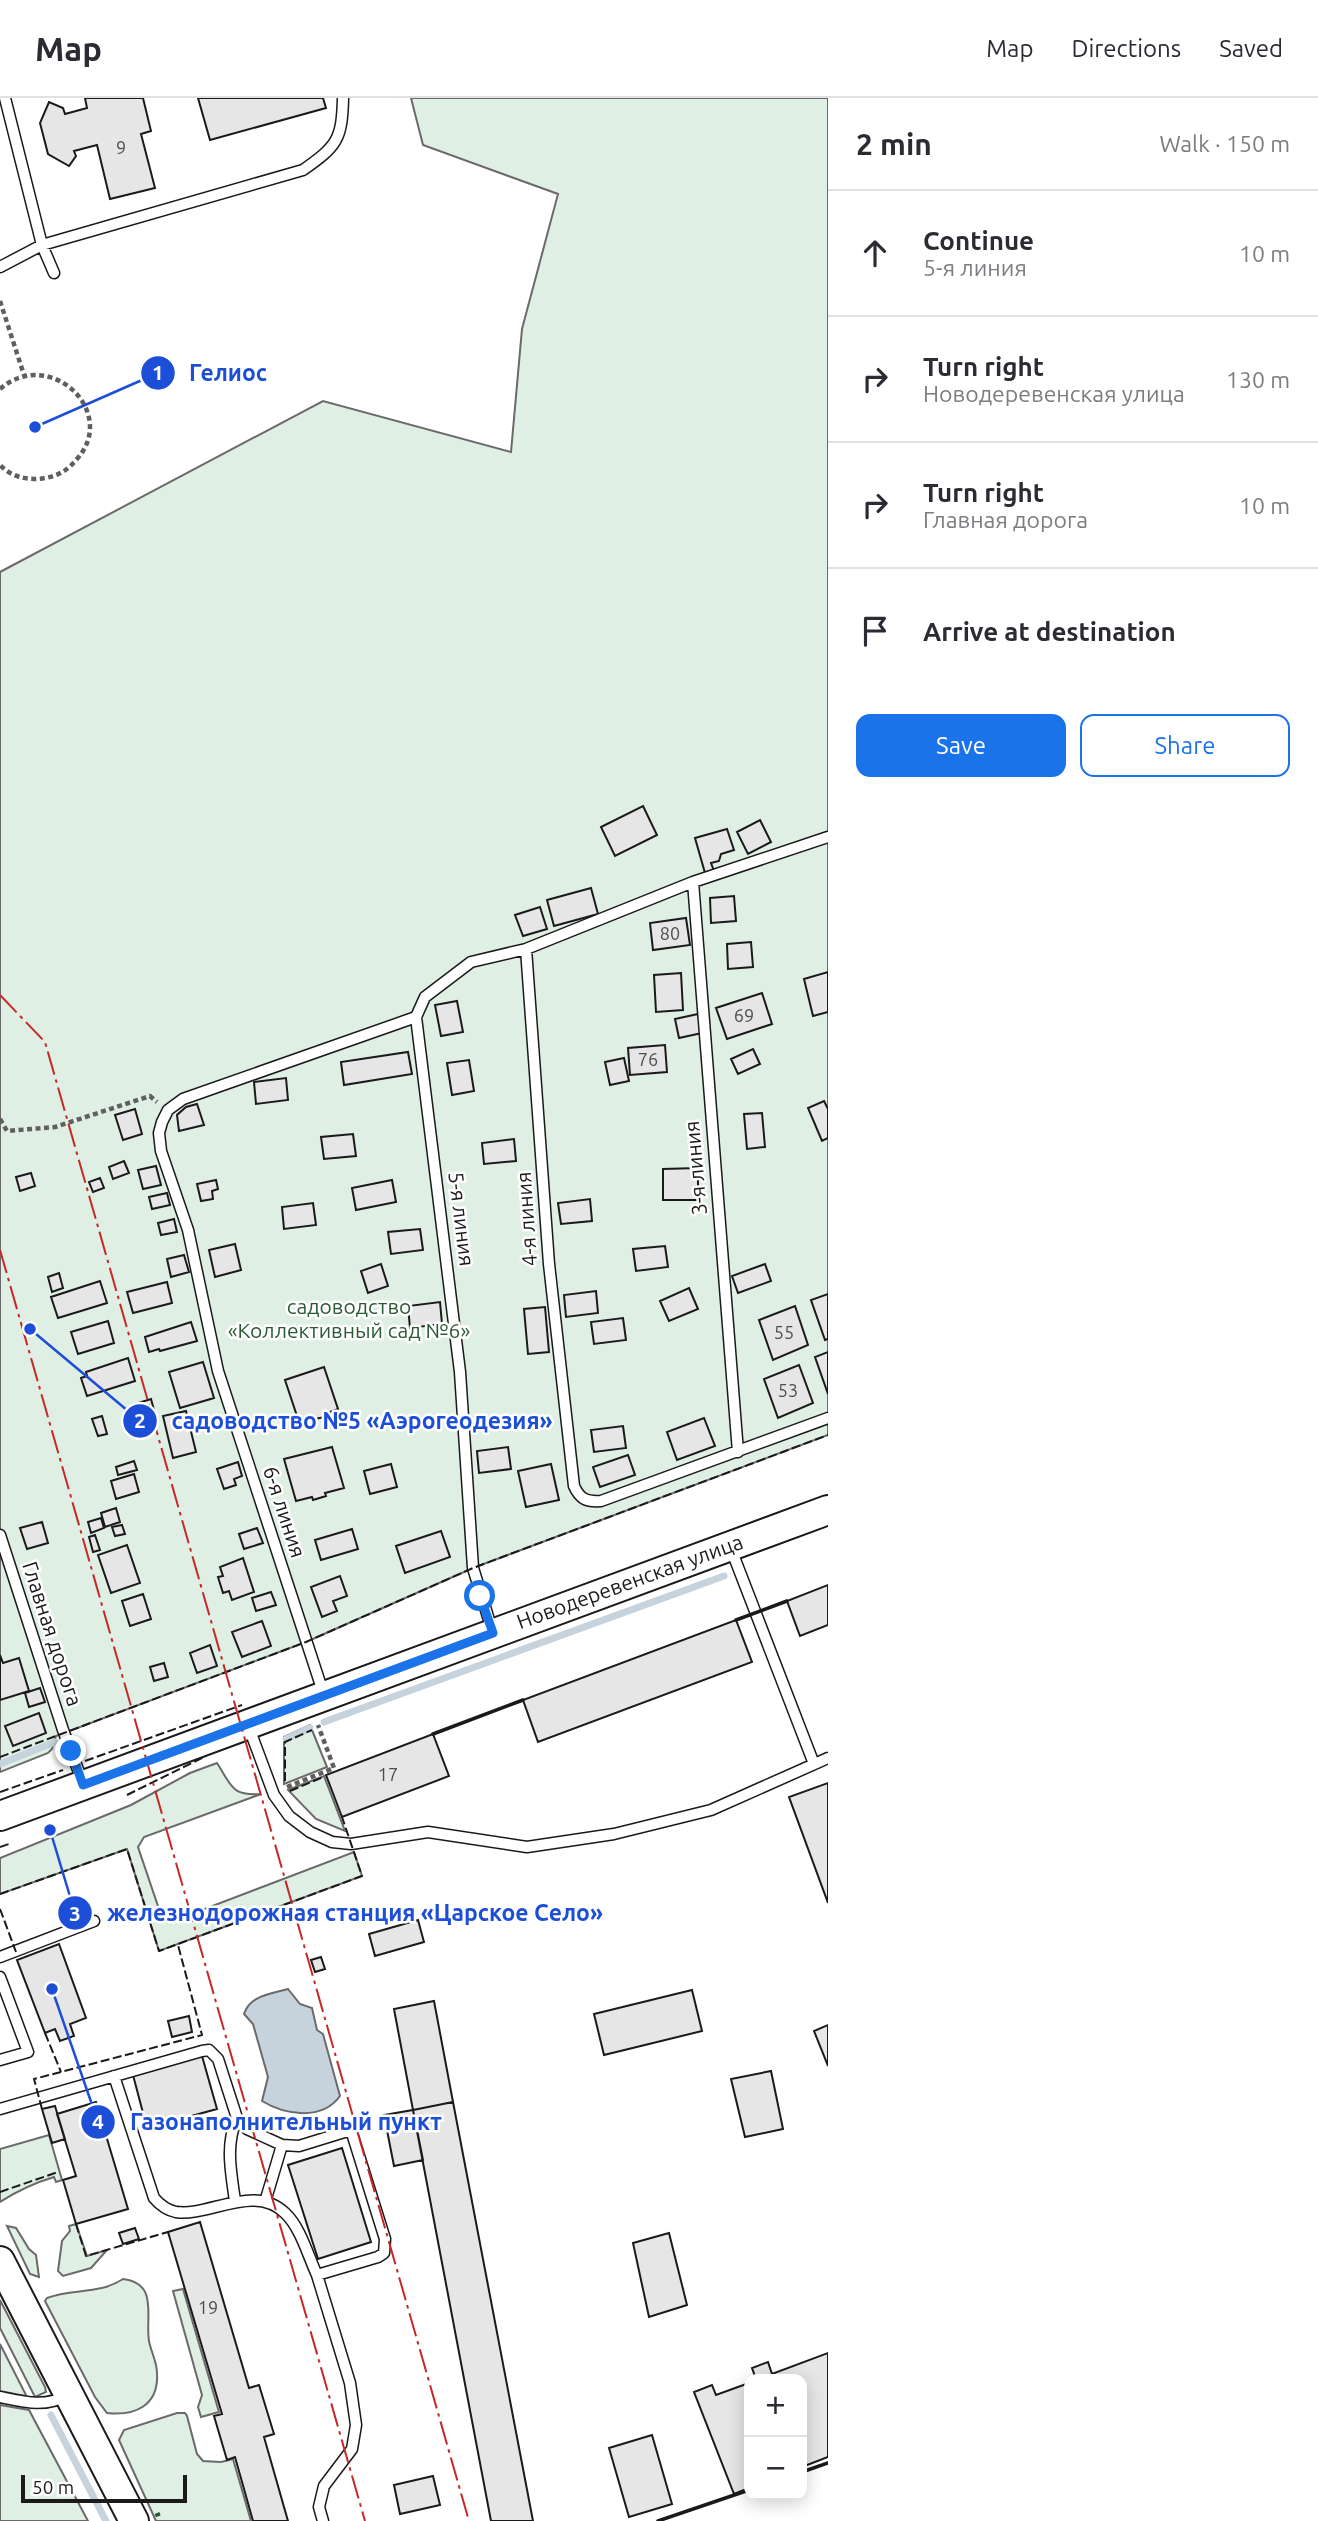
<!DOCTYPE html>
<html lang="en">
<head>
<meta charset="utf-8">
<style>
  body { margin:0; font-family:Ubuntu,sans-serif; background:#f2f2f3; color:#2b2b33 }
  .controls { position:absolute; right:21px; bottom:21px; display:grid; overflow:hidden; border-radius:14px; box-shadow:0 4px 18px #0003 }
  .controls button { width:63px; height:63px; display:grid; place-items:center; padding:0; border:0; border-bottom:2px solid #e1e1e2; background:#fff; color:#2b2b33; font:35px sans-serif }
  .scale { position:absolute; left:21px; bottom:18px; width:166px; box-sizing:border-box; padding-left:7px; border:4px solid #1a1a1a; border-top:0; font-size:19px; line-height:24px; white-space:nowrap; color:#1a1a1a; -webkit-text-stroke:5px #fff; paint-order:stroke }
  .stop { position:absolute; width:21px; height:21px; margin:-16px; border:5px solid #1a73e8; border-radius:50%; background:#fff }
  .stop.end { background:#1a73e8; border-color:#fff; box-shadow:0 2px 7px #0008 }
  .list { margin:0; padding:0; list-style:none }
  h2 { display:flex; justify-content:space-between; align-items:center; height:91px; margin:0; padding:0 28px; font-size:30px }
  h2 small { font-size:23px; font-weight:400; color:#7c7c81 }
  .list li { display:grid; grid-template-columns:46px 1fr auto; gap:21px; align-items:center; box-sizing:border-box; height:126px; padding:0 28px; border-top:2px solid #e1e1e2 }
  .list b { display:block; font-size:26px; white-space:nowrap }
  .list p { margin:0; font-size:23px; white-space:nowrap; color:#7c7c81 }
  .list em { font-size:23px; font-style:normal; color:#7c7c81 }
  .actions { display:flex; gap:14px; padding:21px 28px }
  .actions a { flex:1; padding:16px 0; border:2px solid #1a73e8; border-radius:14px; text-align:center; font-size:24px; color:#1a73e8 }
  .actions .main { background:#1a73e8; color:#fff }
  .icon { flex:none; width:38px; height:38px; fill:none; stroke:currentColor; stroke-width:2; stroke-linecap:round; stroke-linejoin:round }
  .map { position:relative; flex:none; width:828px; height:2423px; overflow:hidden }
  header { display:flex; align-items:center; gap:42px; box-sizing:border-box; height:98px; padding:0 35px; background:#fff; border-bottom:2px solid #e1e1e2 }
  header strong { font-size:33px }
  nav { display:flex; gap:38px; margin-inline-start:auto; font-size:24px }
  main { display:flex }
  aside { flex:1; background:#fff }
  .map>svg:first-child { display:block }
  .green { fill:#e0efe3; stroke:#6a6a6a; stroke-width:2 }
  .water { fill:#c6d2dc; stroke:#6a6a6a; stroke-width:2 }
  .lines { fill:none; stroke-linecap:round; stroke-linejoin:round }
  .stream { stroke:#c6d2dc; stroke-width:7 }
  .building { fill:#e6e6e6; stroke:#1a1a1a; stroke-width:2 }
  .service-casing { stroke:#1a1a1a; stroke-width:13 }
  .secondary-casing { stroke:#1a1a1a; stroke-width:32 }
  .path { stroke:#5f5f5f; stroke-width:4.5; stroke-dasharray:5 3.5; stroke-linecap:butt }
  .service { stroke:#fff; stroke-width:10 }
  .secondary { stroke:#fff; stroke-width:28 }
  .hedge { stroke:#2b5a34; stroke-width:5; stroke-dasharray:3.5 5; stroke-linecap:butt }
  .fence { stroke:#1a1a1a; stroke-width:2; stroke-dasharray:9 3.5; stroke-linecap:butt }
  .wall { stroke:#1a1a1a; stroke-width:3.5 }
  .power { stroke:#c62828; stroke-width:2; stroke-dasharray:24 5 3.5 5; stroke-linecap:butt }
  .route { stroke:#1a73e8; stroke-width:9 }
  .labels { text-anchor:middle; stroke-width:5; stroke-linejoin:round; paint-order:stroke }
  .number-label { font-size:18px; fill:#4d4d4d }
  .street-label { font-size:21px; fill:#1a1a1a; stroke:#fff }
  .park-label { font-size:21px; fill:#2b5a34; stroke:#fff }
  .leader { fill:none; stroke:#1d4ed8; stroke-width:2.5 }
  .callout-dot { fill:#1d4ed8; stroke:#fff; stroke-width:2.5 }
  .mark-label { font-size:21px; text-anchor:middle; font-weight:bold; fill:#fff }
  .callout-label { font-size:23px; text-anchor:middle; font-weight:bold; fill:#1d4ed8; stroke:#fff; stroke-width:5; stroke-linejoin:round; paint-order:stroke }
</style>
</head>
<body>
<header>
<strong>Map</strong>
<nav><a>Map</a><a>Directions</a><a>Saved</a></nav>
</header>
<main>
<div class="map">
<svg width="828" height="2423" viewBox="0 0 828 2423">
  <rect width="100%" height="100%" fill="#fff"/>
  <path class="green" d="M411,0H828V1337L473,1470L306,1544L56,1638L52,1651L48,1655L0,1674V474L323,303L511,354L522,231L558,96L423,47Z
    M310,1627L327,1669L284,1686V1639Z
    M217,1665C232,1688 231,1698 261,1696L144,1739L138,1749L159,1811C165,1820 170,1821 181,1820L354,1754L362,1778L159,1853L127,1751L0,1796V1760L131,1707L190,1675Z
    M324,1678L345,1733L316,1721L288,1692Z
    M49,2037L62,2082L56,2084L54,2079C34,2085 17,2093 0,2104V2051Z
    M76,2126L87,2158L107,2152L91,2170L63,2178L58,2173L62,2143L70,2133L69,2128Z
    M7,2128L16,2130L29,2151L36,2157L39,2179L30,2176Z
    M123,2181C159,2185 145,2219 149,2243C151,2254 157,2264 157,2275C159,2308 135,2318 107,2315L95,2299L45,2203L47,2200C72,2190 99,2197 123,2181Z
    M183,2191L219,2314L201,2319L198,2309L202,2297L173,2193Z
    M0,2202L45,2289L46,2294L35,2299L0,2230Z
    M0,2246L26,2297L25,2298L0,2293Z
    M0,2307L29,2312L88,2423H0Z
    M177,2315H185L187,2318L197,2356L203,2363L221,2364L233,2361L251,2423H156L119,2342L124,2332Z"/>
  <path class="water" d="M288,1891L300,1906L312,1910L317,1932L323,1936L340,1998C322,2023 285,2017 262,2003L268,1979L253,1926L244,1916C250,1897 271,1896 288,1891Z"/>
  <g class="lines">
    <path class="stream" d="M324,1624L724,1478
      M286,1641L310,1630
      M0,1666L55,1644
      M51,2317L106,2423"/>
  </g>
  <path class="building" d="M85,0H143L151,33L141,36L155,90L110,101L97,47L74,53L76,58L69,68L48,56L40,25L49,4L63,10L65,16L87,10Z
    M198,0H323L326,10L210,42Z
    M643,708L657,737L615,758L601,729Z
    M760,722L771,744L748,756L737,734Z
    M727,731L734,752L721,756L719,763L711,765L714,773L705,775L695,740Z
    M591,790L598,816L554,828L547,802Z
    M734,798L736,823L711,825L710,800Z
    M540,809L547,831L523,838L515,817Z
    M686,820L690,847L653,852L650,825Z
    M751,844L753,869L728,871L727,846Z
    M828,874V914L813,918L804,881Z
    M681,875L683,912L656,914L654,877Z
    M762,895L772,926L727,941L716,910Z
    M457,903L463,934L441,938L435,907Z
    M698,916L702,935L679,940L675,921Z
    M665,947L667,974L630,977L628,950Z
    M753,951L760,966L738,976L731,961Z
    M408,954L412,976L344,987L341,964Z
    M624,960L629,983L610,987L605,964Z
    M469,962L474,993L452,997L447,965Z
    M286,980L288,1002L256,1006L254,984Z
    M824,1003L828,1011V1040L822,1043L808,1010Z
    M197,1006L204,1027L179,1033L177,1017L186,1009Z
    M135,1011L142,1036L123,1042L115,1017Z
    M762,1015L765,1049L747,1051L744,1016Z
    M353,1036L356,1058L324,1061L321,1039Z
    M514,1041L516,1063L484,1066L482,1045Z
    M124,1063L129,1075L113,1081L109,1069Z
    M156,1068L161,1087L143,1091L138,1072Z
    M698,1070V1102H663V1071Z
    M31,1075L35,1088L20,1093L16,1079Z
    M100,1080L104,1090L93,1094L89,1084Z
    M216,1082L218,1091L212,1093L213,1101L201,1103L197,1086Z
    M392,1082L396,1104L356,1112L352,1090Z
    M167,1095L170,1107L152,1111L149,1099Z
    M590,1101L592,1123L561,1126L558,1105Z
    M313,1105L316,1127L284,1131L282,1109Z
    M174,1121L177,1134L161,1137L158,1125Z
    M420,1131L423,1152L391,1156L388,1134Z
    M235,1146L241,1172L215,1179L209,1152Z
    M665,1148L668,1169L636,1173L633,1151Z
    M184,1157L189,1174L171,1179L167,1161Z
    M381,1166L388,1188L368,1195L361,1173Z
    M765,1166L771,1183L738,1195L732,1178Z
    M59,1175L63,1190L52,1194L48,1179Z
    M100,1183L107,1205L58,1220L51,1199Z
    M167,1184L172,1205L133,1215L127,1194Z
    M689,1190L698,1211L669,1223L660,1203Z
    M596,1193L598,1215L566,1219L564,1197Z
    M828,1196V1241L825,1242L811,1202Z
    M440,1204L442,1226L410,1230L408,1208Z
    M795,1208L808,1247L773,1262L759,1222Z
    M545,1209L549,1254L528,1256L524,1211Z
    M623,1220L626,1242L594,1246L591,1224Z
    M108,1223L114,1245L78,1256L71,1234Z
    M191,1224L197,1243L160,1253L159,1251L149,1254L145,1239Z
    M828,1254V1296L815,1259Z
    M128,1260L135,1283L87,1298L81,1280L87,1278L86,1274Z
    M203,1264L214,1300L180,1310L169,1274Z
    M799,1267L813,1305L778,1320L764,1281Z
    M324,1269L338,1311L324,1316L325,1319L299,1324L285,1282Z
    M151,1301L154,1312L136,1318L132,1307Z
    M186,1313L196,1354L173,1360L163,1318Z
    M102,1318L107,1336L98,1338L92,1321Z
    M704,1320L715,1348L677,1362L667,1334Z
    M623,1328L626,1350L594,1354L591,1332Z
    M332,1349L344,1390L325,1395L326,1398L313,1402L312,1399L296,1403L284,1361Z
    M508,1349L511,1371L479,1375L477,1353Z
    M628,1357L635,1377L600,1389L593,1369Z
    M134,1363L137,1372L118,1377L116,1369Z
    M238,1364L242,1378L234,1381L236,1387L224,1391L217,1371Z
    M391,1366L397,1389L370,1396L364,1373Z
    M551,1366L559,1402L526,1409L518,1373Z
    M134,1376L139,1394L116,1401L111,1383Z
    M116,1410L120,1424L105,1429L101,1415Z
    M101,1420L104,1430L91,1435L88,1424Z
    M42,1424L48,1445L27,1451L20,1430Z
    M122,1427L125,1436L115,1438L112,1429Z
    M257,1430L263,1445L244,1451L239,1436Z
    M352,1431L358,1451L321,1462L315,1442Z
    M441,1433L450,1459L405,1475L396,1448Z
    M95,1437L100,1452L93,1454L89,1439Z
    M127,1447L140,1485L111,1495L98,1457Z
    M243,1460L254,1494L232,1502L229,1493L223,1495L218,1479L223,1478L220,1469Z
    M340,1478L347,1498L333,1503L337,1513L322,1519L311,1489Z
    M828,1487V1527L800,1538L787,1503Z
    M271,1494L276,1507L256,1513L252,1500Z
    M143,1496L151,1521L130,1528L122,1503Z
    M736,1522L752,1564L538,1644L523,1602Z
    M262,1523L271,1548L242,1559L232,1534Z
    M210,1547L217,1568L197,1575L190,1555Z
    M0,1557L3,1565L19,1560L29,1593L0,1602Z
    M164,1565L168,1579L154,1583L150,1569Z
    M40,1590L45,1604L29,1609L25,1595Z
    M39,1615L46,1635L13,1648L5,1628Z
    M433,1636L449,1678L342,1719L326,1677Z
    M828,1685V1805L789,1699Z
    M418,1822L424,1844L375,1858L369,1836Z
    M59,1846L86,1920L70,1926L74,1938L60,1943L55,1931L45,1935L17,1862Z
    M321,1859L325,1871L315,1874L311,1862Z
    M692,1892L702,1933L604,1957L594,1916Z
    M434,1903L453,2004L413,2012L394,1911Z
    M189,1918L192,1934L172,1939L168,1923Z
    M828,1927V1968L814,1933Z
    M202,1958L217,2011L147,2030L133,1977Z
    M771,1973L783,2031L745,2039L731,1981Z
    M96,2004L128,2111L76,2126L63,2082L76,2078L57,2016Z
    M453,2004L533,2423H491L413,2012Z
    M55,2008L65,2041L52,2045L42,2011Z
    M413,2012L423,2062L394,2068L384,2017Z
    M342,2050L371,2144L318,2161L288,2067Z
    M200,2124L249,2290L259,2287L274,2336L264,2339L288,2423H253L235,2359L227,2362L214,2318L222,2316L168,2134Z
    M135,2130L139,2141L123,2146L119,2135Z
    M669,2135L687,2207L649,2219L633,2145Z
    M828,2255V2359L802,2369V2281H756L752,2270L768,2264L772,2276Z
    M749,2285V2390L734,2396L694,2294L712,2287L716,2297Z
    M652,2337L672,2406L629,2419L609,2350Z
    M433,2378L440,2407L400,2416L394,2387Z"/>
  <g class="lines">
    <g class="service-casing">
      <path id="service" d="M5,0L42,147L54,175
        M0,169L42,147L303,72C337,48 342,42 343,0
        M693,784L738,1354
        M526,851L549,1166L574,1388C580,1401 586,1404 601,1403L828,1320
        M416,919L460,1274L473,1470L493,1535
        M0,1437L63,1632L83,1685
        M731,1451L814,1666
        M324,1597L218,1273L188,1132L161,1053L159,1035L162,1024L168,1012L183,1001L416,919L425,899L471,864L526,851L693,784L828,739
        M249,1630L274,1697L289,1718L310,1734L332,1744L351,1746L428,1734L527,1749L614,1736L711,1712L828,1660
        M0,1859L94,1823
        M0,1879L28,1954L0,1962
        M0,2011L202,1953L209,1952L218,1961L237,2020L247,2031L282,2047L299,2048L351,2032L385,2141L384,2155L378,2159L317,2177C308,2158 301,2130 285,2115C254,2085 209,2119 176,2114C166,2112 160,2107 154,2100L114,1978
        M235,2103C231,2074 225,2047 237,2020
        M265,2104L282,2047
        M317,2177L350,2285L356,2327L352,2351L324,2388L319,2409L323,2423
        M0,2299C24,2304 45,2310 68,2297"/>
    </g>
    <g class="secondary-casing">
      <path id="secondary" d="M0,1718L828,1412
        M0,2163L134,2423"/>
    </g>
    <path class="path" d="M0,203L24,277
      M0,291C50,248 119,314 77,361C68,372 58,378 45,380C29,383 11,379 0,367
      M0,1021L7,1033L55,1029L150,998L157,1004
      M287,1689L334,1670L318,1627"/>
    <use href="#service" class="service"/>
    <use href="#secondary" class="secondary"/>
    <path class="hedge" d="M157,2415L160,2423"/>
    <path class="fence" d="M0,1659L306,1544L473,1470L828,1337
      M85,1663L242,1607
      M285,1683V1644L312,1632
      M290,1693L323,1679
      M0,1694L63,1672
      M127,1697L206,1658
      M0,1749L9,1746
      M0,1796L127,1751L159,1853L362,1778L342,1719
      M0,1811L16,1854
      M45,1935L61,1974
      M42,2011L34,1981L202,1937L178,1847
      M0,2094L58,2074
      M76,2126L86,2158L168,2134"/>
    <path class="wall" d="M736,1522L787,1503
      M433,1636L523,1602
      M802,2374L828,2365
      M658,2423L749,2392"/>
    <path class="power" d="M0,897L45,944L469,2423
      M0,1152L365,2423"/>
  </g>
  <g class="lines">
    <path class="route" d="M71,1653L83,1687L493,1535L480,1498"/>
  </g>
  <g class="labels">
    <g class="number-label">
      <text x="121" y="56">9</text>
      <text x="670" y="842">80</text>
      <text x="744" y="924">69</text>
      <text x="648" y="968">76</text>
      <text x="784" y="1241">55</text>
      <text x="788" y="1299">53</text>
      <text x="388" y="1683">17</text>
      <text x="208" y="2216">19</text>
    </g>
    <g class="street-label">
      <text transform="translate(696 1070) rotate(-95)" y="7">3-я линия</text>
      <text transform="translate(461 1121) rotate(83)" y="7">5-я линия</text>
      <text transform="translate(527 1121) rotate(-94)" y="7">4-я линия</text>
      <text transform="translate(284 1414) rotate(72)" y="7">6-я линия</text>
      <text transform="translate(630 1484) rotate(-20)" y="7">Новодеревенская улица</text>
      <text transform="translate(52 1536) rotate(72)" y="7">Главная дорога</text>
    </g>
    <g class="park-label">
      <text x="349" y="1216">садоводство<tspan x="349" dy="24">«Коллективный сад №6»</tspan></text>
    </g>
  </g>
  <path class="leader" d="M35 329L158 275M30 1231L140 1323M50 1732L75 1815M52 1891L98 2024"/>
  <g class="callout-dot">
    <circle cx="35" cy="329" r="7"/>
    <circle cx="30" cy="1231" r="7"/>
    <circle cx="50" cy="1732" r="7"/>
    <circle cx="52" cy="1891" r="7"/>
    <circle cx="158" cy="275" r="18"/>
    <circle cx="140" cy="1323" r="18"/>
    <circle cx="75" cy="1815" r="18"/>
    <circle cx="98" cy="2024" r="18"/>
  </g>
  <g class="mark-label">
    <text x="158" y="282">1</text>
    <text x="140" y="1330">2</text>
    <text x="75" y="1823">3</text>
    <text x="98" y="2031">4</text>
  </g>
  <g class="callout-label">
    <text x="228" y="283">Гелиос</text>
    <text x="362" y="1331">садоводство №5 «Аэрогеодезия»</text>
    <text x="355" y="1823">железнодорожная станция «Царское Село»</text>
    <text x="286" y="2032">Газонаполнительный пункт</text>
  </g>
</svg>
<div class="controls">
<button>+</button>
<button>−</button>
</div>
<div class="scale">50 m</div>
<div class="stop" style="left:480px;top:1498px"></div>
<div class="stop end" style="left:71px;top:1653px"></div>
</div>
<aside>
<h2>2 min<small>Walk · 150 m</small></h2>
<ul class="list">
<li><svg class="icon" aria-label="ahead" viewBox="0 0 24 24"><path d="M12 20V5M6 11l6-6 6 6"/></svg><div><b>Continue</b><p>5-я линия</p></div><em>10 m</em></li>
<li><svg class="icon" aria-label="right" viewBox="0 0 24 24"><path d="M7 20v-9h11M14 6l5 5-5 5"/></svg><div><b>Turn right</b><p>Новодеревенская улица</p></div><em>130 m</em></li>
<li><svg class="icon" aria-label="right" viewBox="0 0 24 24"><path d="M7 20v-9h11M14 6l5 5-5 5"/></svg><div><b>Turn right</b><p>Главная дорога</p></div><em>10 m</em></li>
<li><svg class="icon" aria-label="arrive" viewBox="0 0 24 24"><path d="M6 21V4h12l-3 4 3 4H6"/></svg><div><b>Arrive at destination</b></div></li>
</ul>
<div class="actions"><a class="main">Save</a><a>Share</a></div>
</aside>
</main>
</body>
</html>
